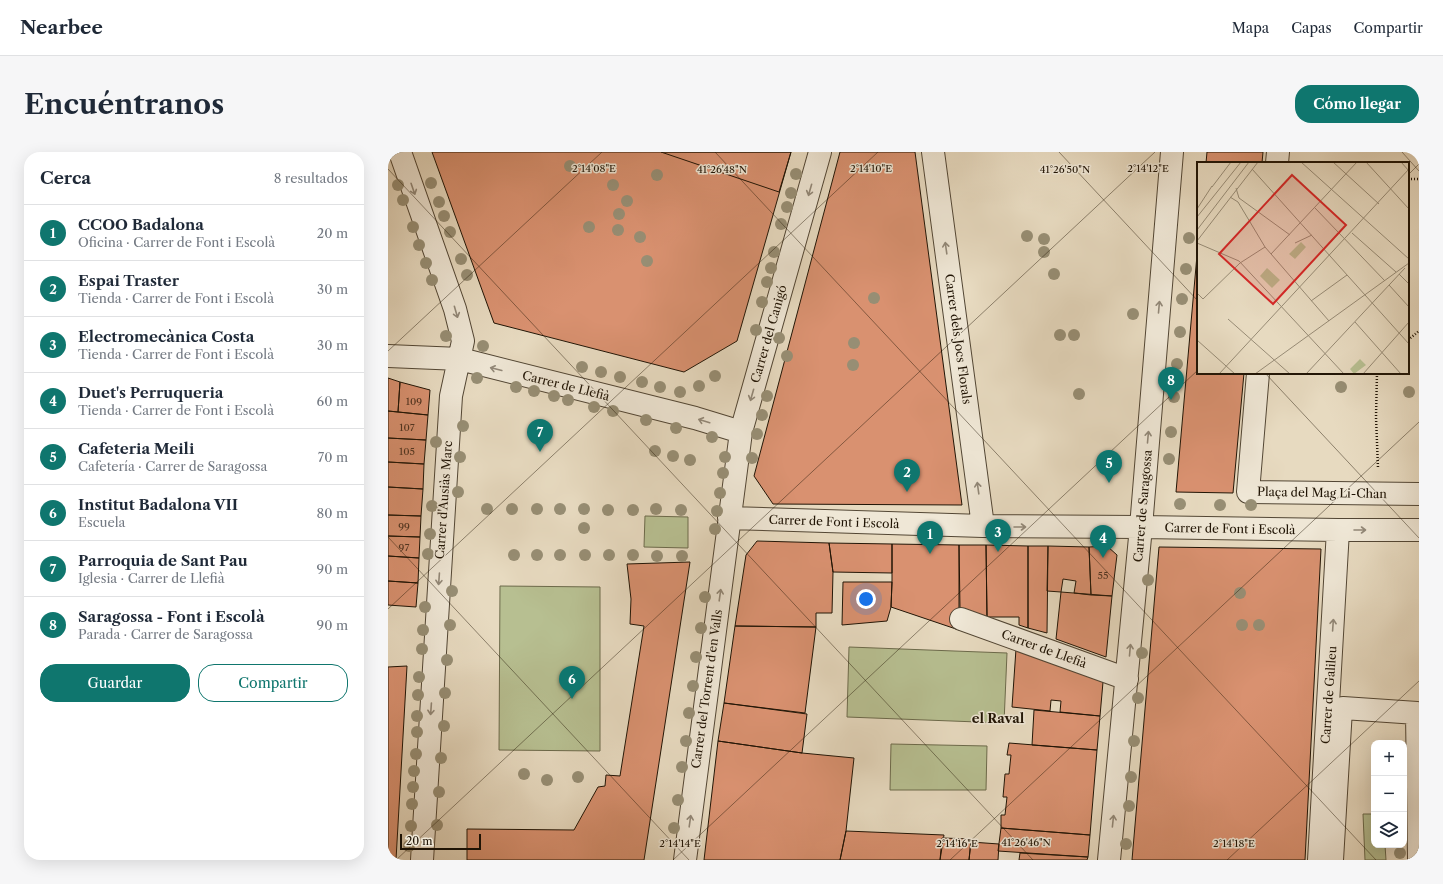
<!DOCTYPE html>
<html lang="es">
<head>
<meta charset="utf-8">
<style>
  body { margin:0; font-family:"Libre Caslon Text",serif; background:#f6f6f7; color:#1f2937 }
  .controls { position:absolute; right:12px; bottom:12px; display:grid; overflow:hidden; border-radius:8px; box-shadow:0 4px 16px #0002 }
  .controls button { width:36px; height:36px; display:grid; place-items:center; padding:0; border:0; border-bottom:1px solid #e0e1e3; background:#fff; color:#1f2937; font:20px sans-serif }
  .scale { position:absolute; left:12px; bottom:10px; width:81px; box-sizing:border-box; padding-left:4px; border:2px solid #201405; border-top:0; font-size:11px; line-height:14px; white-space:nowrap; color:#201405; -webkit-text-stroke:3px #efe7d6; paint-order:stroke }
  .you { position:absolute; left:478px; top:447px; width:14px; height:14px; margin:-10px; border:3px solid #fff; border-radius:50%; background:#1a73e8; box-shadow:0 0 0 6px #1a73e833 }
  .badge { display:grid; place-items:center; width:26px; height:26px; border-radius:50%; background:#0f766e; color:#fff; font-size:13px; font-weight:700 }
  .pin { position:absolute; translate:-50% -33px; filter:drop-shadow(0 1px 2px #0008) }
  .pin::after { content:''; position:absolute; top:21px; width:14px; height:12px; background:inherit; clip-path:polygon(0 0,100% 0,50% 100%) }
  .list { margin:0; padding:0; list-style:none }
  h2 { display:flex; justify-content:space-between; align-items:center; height:52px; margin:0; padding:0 16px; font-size:17px }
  h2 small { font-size:13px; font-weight:400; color:#747a83 }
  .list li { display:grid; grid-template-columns:26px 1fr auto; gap:12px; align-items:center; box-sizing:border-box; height:56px; padding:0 16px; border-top:1px solid #e0e1e3 }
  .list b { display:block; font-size:15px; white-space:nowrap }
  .list p { margin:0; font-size:13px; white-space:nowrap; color:#747a83 }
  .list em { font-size:13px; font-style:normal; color:#747a83 }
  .actions { display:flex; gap:8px; padding:12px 16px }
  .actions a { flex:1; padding:9px 0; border:1px solid #0f766e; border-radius:16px; text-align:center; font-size:14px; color:#0f766e }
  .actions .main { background:#0f766e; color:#fff }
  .icon { flex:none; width:22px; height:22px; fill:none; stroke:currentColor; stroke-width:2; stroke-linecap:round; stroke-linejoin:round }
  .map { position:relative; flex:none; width:1031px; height:708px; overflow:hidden; border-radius:16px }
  header { display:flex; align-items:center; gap:24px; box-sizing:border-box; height:56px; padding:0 20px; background:#fff; border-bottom:1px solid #e0e1e3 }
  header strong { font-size:19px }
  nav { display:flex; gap:22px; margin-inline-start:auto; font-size:14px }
  .intro { display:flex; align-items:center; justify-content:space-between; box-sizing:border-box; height:96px; padding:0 24px }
  h1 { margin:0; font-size:28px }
  .button { padding:10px 18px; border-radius:16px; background:#0f766e; color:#fff; font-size:14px; font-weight:700 }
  main { display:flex; gap:24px; padding:0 24px }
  aside { flex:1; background:#fff; border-radius:16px; box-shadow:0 4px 16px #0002 }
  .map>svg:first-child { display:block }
  .green { fill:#b7bf91; stroke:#6c6a4b }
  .building { fill:#d99170; stroke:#201405 }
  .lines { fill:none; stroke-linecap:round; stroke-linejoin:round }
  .pedestrian-casing { stroke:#524634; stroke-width:24 }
  .minor-casing { stroke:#524634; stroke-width:24 }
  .path { stroke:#201405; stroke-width:2.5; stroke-dasharray:1 2; stroke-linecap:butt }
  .pedestrian { stroke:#efe7d6; stroke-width:22 }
  .minor { stroke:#efe7d6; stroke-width:22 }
  .tree { fill:#978e74 }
  .oneway { stroke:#928878 }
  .ticks { fill:none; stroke:#201405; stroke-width:1; stroke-opacity:0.45 }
  .labels { text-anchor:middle; stroke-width:3; stroke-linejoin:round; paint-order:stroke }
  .number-label { font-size:10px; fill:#4e3320 }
  .street-label { font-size:12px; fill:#201405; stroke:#efe7d6 }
  .neighbourhood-label { font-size:13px; font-weight:bold; fill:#201405; stroke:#efe7d6 }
  .inset-road { fill:none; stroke:#978b75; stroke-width:1 }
  .view { fill:#d62828; fill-opacity:0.15; stroke:#d62828; stroke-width:2 }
  .inset-edge { fill:none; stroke:#201405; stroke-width:2 }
  .ticks-label { font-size:10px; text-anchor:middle; fill:#201405; stroke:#efe7d6; stroke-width:3; stroke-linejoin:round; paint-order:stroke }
</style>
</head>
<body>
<header>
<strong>Nearbee</strong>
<nav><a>Mapa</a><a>Capas</a><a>Compartir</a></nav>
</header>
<div class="intro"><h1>Encuéntranos</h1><a class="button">Cómo llegar</a></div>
<main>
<aside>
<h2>Cerca<small>8 resultados</small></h2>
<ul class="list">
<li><span class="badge">1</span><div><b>CCOO Badalona</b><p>Oficina · Carrer de Font i Escolà</p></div><em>20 m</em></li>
<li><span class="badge">2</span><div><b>Espai Traster</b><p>Tienda · Carrer de Font i Escolà</p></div><em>30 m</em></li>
<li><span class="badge">3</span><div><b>Electromecànica Costa</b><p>Tienda · Carrer de Font i Escolà</p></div><em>30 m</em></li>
<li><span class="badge">4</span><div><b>Duet's Perruqueria</b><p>Tienda · Carrer de Font i Escolà</p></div><em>60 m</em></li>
<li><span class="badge">5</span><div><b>Cafeteria Meili</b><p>Cafetería · Carrer de Saragossa</p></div><em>70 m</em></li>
<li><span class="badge">6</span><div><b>Institut Badalona VII</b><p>Escuela</p></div><em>80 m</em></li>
<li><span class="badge">7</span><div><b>Parroquia de Sant Pau</b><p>Iglesia · Carrer de Llefià</p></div><em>90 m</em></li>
<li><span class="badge">8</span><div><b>Saragossa - Font i Escolà</b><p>Parada · Carrer de Saragossa</p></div><em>90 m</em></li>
</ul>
<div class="actions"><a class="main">Guardar</a><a>Compartir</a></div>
</aside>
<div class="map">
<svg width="1031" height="708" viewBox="0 0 1031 708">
  <rect width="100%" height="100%" fill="#e7dac0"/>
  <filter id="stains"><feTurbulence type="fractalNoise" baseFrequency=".005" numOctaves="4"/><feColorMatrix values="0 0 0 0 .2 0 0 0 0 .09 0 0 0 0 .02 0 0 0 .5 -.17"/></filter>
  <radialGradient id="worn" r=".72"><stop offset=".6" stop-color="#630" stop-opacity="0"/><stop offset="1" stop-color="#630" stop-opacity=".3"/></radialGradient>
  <path class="green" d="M257,364L300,365V396L256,395Z
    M112,434L212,435V599L111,598Z
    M461,495L619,501L616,571L459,565Z
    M503,592L599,594L598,638H502Z
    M975,662H986V693H997L998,708H977Z"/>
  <path class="building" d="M44,0H403L349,189L296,220L106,171Z
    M273,0H403L391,40Z
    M452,0H527L574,353L385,352L366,324Z
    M819,0H875L874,11H818Z
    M810,92V221H856L845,341L788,340Z
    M0,226L12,230L10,260L0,259Z
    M12,230L42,238L40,263L10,260Z
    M0,259L40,263L38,288L0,286Z
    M0,286L38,288L36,312L0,310Z
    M0,310L36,312L35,337L0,335Z
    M0,335L35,337L33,364L0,363Z
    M0,363L33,364L32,385L0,384Z
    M0,384L32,385L31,406L0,404Z
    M369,389L441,391L445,420L444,461H428V475L347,474L358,403Z
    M441,391L504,392V421L445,420Z
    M504,392L571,393V478L503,455L504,430Z
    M571,393H598L599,465L572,457Z
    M598,393L640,394V476L631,473V465H599Z
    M640,394H660L659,481L640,476Z
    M660,394L701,395L703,443L686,441L688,429L675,427L673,440L659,439Z
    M719,394L729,403L724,444L703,443L701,395Z
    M771,395L933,397L917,708H744Z
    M0,404L31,406L30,431L0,429Z
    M302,410L256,708H79V677L186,678L210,635L217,634L218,623L232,624L256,474L242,472L243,447L239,412Z
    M0,429L30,431L28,455L0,453Z
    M455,430H504L503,455L499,469L454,473Z
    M673,440L724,444L718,505L668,487Z
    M347,474L428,475L417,561L336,551Z
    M628,497L715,530L712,564L672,560L673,549L663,548L662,559L624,555Z
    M19,514L8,708H0V515Z
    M336,551L419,562L414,601L330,589Z
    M646,558L712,564L709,598L644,593Z
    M330,589L414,601L466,606L458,679L452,708H316Z
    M621,591L709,598L702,683L613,676V663H617L619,645H615L617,622H621L623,603H619Z
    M613,676L702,683L700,705L610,699Z
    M458,679L556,683L552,708H452Z
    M554,686L583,687L581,708H552Z
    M583,690L611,692L610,708H581Z
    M632,701L700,705L699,708H631Z"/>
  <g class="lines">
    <g class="pedestrian-casing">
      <path id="pedestrian" d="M889,11L890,0
        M870,221L860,340L1031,342
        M944,708L953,557L955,556L1029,561L1031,706"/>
    </g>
    <g class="minor-casing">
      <path id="minor" d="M12,0L67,157L75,189L63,244L34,708
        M545,0L595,374
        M0,204L72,207L307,266L353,280
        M341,366L595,374L753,375L950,378H1031
        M573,467L739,527
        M297,708L353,280L432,0
        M721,708L753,375L784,0
        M931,708L950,378"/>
    </g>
    <path class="path" d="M1020,27H1031
      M1020,188L1031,179
      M989,221L988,265L990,316"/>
    <use href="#pedestrian" class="pedestrian"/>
    <use href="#minor" class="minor"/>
  </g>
  <g class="tree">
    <circle cx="182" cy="14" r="6"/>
    <circle cx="408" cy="22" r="6"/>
    <circle cx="269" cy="23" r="6"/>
    <circle cx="43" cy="31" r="6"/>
    <circle cx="10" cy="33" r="6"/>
    <circle cx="225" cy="33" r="6"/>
    <circle cx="403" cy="41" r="6"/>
    <circle cx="15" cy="48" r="6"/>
    <circle cx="239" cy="49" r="6"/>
    <circle cx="51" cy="50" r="6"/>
    <circle cx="399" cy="55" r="6"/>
    <circle cx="231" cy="62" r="6"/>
    <circle cx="56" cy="64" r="6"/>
    <circle cx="393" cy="72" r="6"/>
    <circle cx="25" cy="75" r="6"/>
    <circle cx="201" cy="75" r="6"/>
    <circle cx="230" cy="78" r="6"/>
    <circle cx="62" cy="80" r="6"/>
    <circle cx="639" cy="84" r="6"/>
    <circle cx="252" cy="85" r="6"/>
    <circle cx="801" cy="86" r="6"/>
    <circle cx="656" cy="87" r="6"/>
    <circle cx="31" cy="93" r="6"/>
    <circle cx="386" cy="100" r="6"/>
    <circle cx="656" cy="100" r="6"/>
    <circle cx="73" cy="107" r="6"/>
    <circle cx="259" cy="109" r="6"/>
    <circle cx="38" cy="111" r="6"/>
    <circle cx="383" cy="116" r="6"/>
    <circle cx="798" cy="117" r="6"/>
    <circle cx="666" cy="122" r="6"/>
    <circle cx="79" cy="123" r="6"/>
    <circle cx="44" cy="128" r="6"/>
    <circle cx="379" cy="130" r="6"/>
    <circle cx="486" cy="146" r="6"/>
    <circle cx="794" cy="147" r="6"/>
    <circle cx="374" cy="150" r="6"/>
    <circle cx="745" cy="162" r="6"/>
    <circle cx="368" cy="178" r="6"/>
    <circle cx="792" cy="180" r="6"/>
    <circle cx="672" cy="183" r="6"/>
    <circle cx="686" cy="183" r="6"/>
    <circle cx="58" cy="184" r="6"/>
    <circle cx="391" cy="186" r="6"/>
    <circle cx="466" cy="191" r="6"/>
    <circle cx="95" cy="194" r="6"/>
    <circle cx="399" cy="204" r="6"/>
    <circle cx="789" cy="212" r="6"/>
    <circle cx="465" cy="213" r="6"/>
    <circle cx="194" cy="215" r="6"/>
    <circle cx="213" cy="220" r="6"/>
    <circle cx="327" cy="224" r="6"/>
    <circle cx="232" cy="225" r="6"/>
    <circle cx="89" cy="226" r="6"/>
    <circle cx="254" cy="230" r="6"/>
    <circle cx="311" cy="234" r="6"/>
    <circle cx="128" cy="235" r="6"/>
    <circle cx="272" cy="235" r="6"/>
    <circle cx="953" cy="235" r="6"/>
    <circle cx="146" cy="239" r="6"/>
    <circle cx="292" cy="240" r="6"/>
    <circle cx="1021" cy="240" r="6"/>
    <circle cx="691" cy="242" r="6"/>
    <circle cx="166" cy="244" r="6"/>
    <circle cx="379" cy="244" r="6"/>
    <circle cx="786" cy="245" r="6"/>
    <circle cx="180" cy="248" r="6"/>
    <circle cx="206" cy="255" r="6"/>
    <circle cx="225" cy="259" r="6"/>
    <circle cx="374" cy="263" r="6"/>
    <circle cx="258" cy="268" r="6"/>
    <circle cx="75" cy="274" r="6"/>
    <circle cx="288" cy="276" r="6"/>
    <circle cx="783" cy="280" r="6"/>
    <circle cx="369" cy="282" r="6"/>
    <circle cx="324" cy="285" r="6"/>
    <circle cx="48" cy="290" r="6"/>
    <circle cx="267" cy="299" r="6"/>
    <circle cx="285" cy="304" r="6"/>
    <circle cx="72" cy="305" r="6"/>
    <circle cx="337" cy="305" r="6"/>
    <circle cx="364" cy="306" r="6"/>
    <circle cx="781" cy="307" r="6"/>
    <circle cx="302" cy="308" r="6"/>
    <circle cx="335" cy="321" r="6"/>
    <circle cx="70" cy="340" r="6"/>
    <circle cx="332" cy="341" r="6"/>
    <circle cx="792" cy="352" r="6"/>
    <circle cx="832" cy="353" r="6"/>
    <circle cx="863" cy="353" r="6"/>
    <circle cx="44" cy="354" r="6"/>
    <circle cx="99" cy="357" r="6"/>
    <circle cx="124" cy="357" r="6"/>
    <circle cx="149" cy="357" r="6"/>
    <circle cx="172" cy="357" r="6"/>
    <circle cx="196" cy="357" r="6"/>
    <circle cx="268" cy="357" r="6"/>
    <circle cx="220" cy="358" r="6"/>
    <circle cx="245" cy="358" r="6"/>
    <circle cx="293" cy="358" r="6"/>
    <circle cx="329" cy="359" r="6"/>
    <circle cx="196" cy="376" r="6"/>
    <circle cx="327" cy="377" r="6"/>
    <circle cx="42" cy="382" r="6"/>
    <circle cx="40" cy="402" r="6"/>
    <circle cx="126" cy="403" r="6"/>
    <circle cx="149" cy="403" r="6"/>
    <circle cx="172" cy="403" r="6"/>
    <circle cx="197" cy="403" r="6"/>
    <circle cx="221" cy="403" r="6"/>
    <circle cx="245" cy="403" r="6"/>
    <circle cx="269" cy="404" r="6"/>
    <circle cx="294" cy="404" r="6"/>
    <circle cx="760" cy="428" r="6"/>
    <circle cx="64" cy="439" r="6"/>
    <circle cx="852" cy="441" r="6"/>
    <circle cx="317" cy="445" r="6"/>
    <circle cx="37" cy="455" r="6"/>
    <circle cx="62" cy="473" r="6"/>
    <circle cx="854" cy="473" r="6"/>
    <circle cx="871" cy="473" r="6"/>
    <circle cx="313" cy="476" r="6"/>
    <circle cx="35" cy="478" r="6"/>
    <circle cx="34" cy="497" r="6"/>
    <circle cx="754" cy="501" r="6"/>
    <circle cx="308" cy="505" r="6"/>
    <circle cx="59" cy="508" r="6"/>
    <circle cx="31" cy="525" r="6"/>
    <circle cx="305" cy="534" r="6"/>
    <circle cx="57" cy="541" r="6"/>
    <circle cx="30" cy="543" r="6"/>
    <circle cx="750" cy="546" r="6"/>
    <circle cx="301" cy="561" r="6"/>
    <circle cx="29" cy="564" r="6"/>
    <circle cx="56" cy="574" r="6"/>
    <circle cx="29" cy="580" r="6"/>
    <circle cx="298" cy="589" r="6"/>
    <circle cx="746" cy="589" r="6"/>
    <circle cx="28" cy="602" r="6"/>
    <circle cx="53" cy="606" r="6"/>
    <circle cx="294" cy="615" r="6"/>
    <circle cx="26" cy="619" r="6"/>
    <circle cx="136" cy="622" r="6"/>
    <circle cx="190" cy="625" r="6"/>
    <circle cx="743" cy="625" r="6"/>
    <circle cx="159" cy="628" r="6"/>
    <circle cx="25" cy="635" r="6"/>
    <circle cx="51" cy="640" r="6"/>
    <circle cx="290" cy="648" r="6"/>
    <circle cx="24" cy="652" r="6"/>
    <circle cx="741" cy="654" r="6"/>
    <circle cx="49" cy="673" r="6"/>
    <circle cx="23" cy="674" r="6"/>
    <circle cx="286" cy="676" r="6"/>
    <circle cx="738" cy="692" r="6"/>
    <circle cx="21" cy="694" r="6"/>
    <circle cx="1012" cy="701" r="6"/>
  </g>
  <defs><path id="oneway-shaft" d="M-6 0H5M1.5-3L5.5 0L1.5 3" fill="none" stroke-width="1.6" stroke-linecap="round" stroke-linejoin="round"/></defs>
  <g class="oneway">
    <use href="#oneway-shaft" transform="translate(25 37) rotate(71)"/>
    <use href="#oneway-shaft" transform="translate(422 38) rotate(106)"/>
    <use href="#oneway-shaft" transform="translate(558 96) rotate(-98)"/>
    <use href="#oneway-shaft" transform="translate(771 155) rotate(-85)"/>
    <use href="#oneway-shaft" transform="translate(68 160) rotate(74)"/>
    <use href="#oneway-shaft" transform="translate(108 217) rotate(-166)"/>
    <use href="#oneway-shaft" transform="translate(364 243) rotate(106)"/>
    <use href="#oneway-shaft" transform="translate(316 269) rotate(-163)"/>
    <use href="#oneway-shaft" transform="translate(760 285) rotate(-85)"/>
    <use href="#oneway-shaft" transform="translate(590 336) rotate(-98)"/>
    <use href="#oneway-shaft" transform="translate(632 375)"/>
    <use href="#oneway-shaft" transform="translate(972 378)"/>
    <use href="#oneway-shaft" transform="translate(51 427) rotate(94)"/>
    <use href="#oneway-shaft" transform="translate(332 443) rotate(-82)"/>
    <use href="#oneway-shaft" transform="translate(945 473) rotate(-86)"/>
    <use href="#oneway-shaft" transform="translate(742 498) rotate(-85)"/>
    <use href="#oneway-shaft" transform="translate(43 557) rotate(94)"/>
    <use href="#oneway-shaft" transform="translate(302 669) rotate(-82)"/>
    <use href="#oneway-shaft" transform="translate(725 669) rotate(-84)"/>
  </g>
  <path class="ticks" d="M327,0L988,708M671,0L810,149M1014,0L1031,19M0,17L645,708M1020,23L1031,12M0,199L214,0M877,221L1031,386M0,385L301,708M0,457L490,0M8,708L767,0M285,708L810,218M562,708L1031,270M839,708L1031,529"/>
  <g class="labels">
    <g class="number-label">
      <text x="26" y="253">109</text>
      <text x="19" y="279">107</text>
      <text x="19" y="303">105</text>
      <text x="16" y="378">99</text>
      <text x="16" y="399">97</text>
      <text x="715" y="427">55</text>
    </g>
    <g class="street-label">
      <text transform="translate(381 182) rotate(-74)" y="4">Carrer del Canigó</text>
      <text transform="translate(570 187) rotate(82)" y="4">Carrer dels Jocs Florals</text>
      <text transform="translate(178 234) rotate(14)" y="4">Carrer de Llefià</text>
      <text transform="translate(934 341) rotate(1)" y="4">Plaça del Mag Li-Chan</text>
      <text transform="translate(56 348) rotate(-86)" y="4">Carrer d'Ausiàs Marc</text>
      <text transform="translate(755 354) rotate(-85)" y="4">Carrer de Saragossa</text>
      <text transform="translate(446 370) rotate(2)" y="4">Carrer de Font i Escolà</text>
      <text transform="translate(842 377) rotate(1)" y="4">Carrer de Font i Escolà</text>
      <text transform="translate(656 497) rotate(20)" y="4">Carrer de Llefià</text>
      <text transform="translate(319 537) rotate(-82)" y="4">Carrer del Torrent d'en Valls</text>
      <text transform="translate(941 543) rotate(-86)" y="4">Carrer de Galileu</text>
    </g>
    <g class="neighbourhood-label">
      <text x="610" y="571">el Raval</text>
    </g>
  </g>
  <g transform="translate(809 10)">
    <rect width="212" height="212" fill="#e7dac0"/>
    <path d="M104,80L109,85L98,97L92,92ZM70,106L83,118L75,126L63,114ZM163,197L169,203L157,212L153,207Z" fill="#b7bf91"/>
    <path class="inset-road" d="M104,0L212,97M136,0L182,42M169,0L212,47M204,0L212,9M55,7L212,182M15,25L34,0M39,26L42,36L93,73M33,35L41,40L68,85L132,159M118,46L188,119M0,47L15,24M0,55L44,0M0,68L52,0M155,71L199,110M0,79L61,0M0,81L42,99L147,212M98,81L115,73M74,92L160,0M202,112L212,122M192,123L212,145M0,131L6,137L43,101L68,85M114,139L150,113M31,157L93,212M158,160L204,212M0,178L38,212M22,212L212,7M58,212L212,101M109,212L208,106M166,212L212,160"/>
    <path class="view" d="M95,13L149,63L76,142L22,92Z"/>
    <rect width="212" height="212" class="inset-edge"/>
  </g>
  <g class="ticks-label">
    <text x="206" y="20">2°14'08"E</text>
    <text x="483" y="20">2°14'10"E</text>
    <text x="760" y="20">2°14'12"E</text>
    <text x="334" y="21">41°26'48"N</text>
    <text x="677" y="21">41°26'50"N</text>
    <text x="638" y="694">41°26'46"N</text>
    <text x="292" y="695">2°14'14"E</text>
    <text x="569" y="695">2°14'16"E</text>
    <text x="846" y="695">2°14'18"E</text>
  </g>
  <rect width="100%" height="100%" filter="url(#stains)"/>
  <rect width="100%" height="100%" fill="url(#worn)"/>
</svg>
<div class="controls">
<button>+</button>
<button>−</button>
<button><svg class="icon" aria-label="layers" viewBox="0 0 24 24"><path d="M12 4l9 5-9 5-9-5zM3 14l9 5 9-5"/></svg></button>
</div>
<div class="scale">20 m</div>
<div class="you"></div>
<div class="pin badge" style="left:542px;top:402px">1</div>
<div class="pin badge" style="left:519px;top:340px">2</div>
<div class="pin badge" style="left:610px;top:400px">3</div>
<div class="pin badge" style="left:715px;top:406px">4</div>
<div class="pin badge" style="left:721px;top:331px">5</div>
<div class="pin badge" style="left:184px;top:547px">6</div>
<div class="pin badge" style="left:152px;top:300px">7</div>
<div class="pin badge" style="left:783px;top:248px">8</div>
</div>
</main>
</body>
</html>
